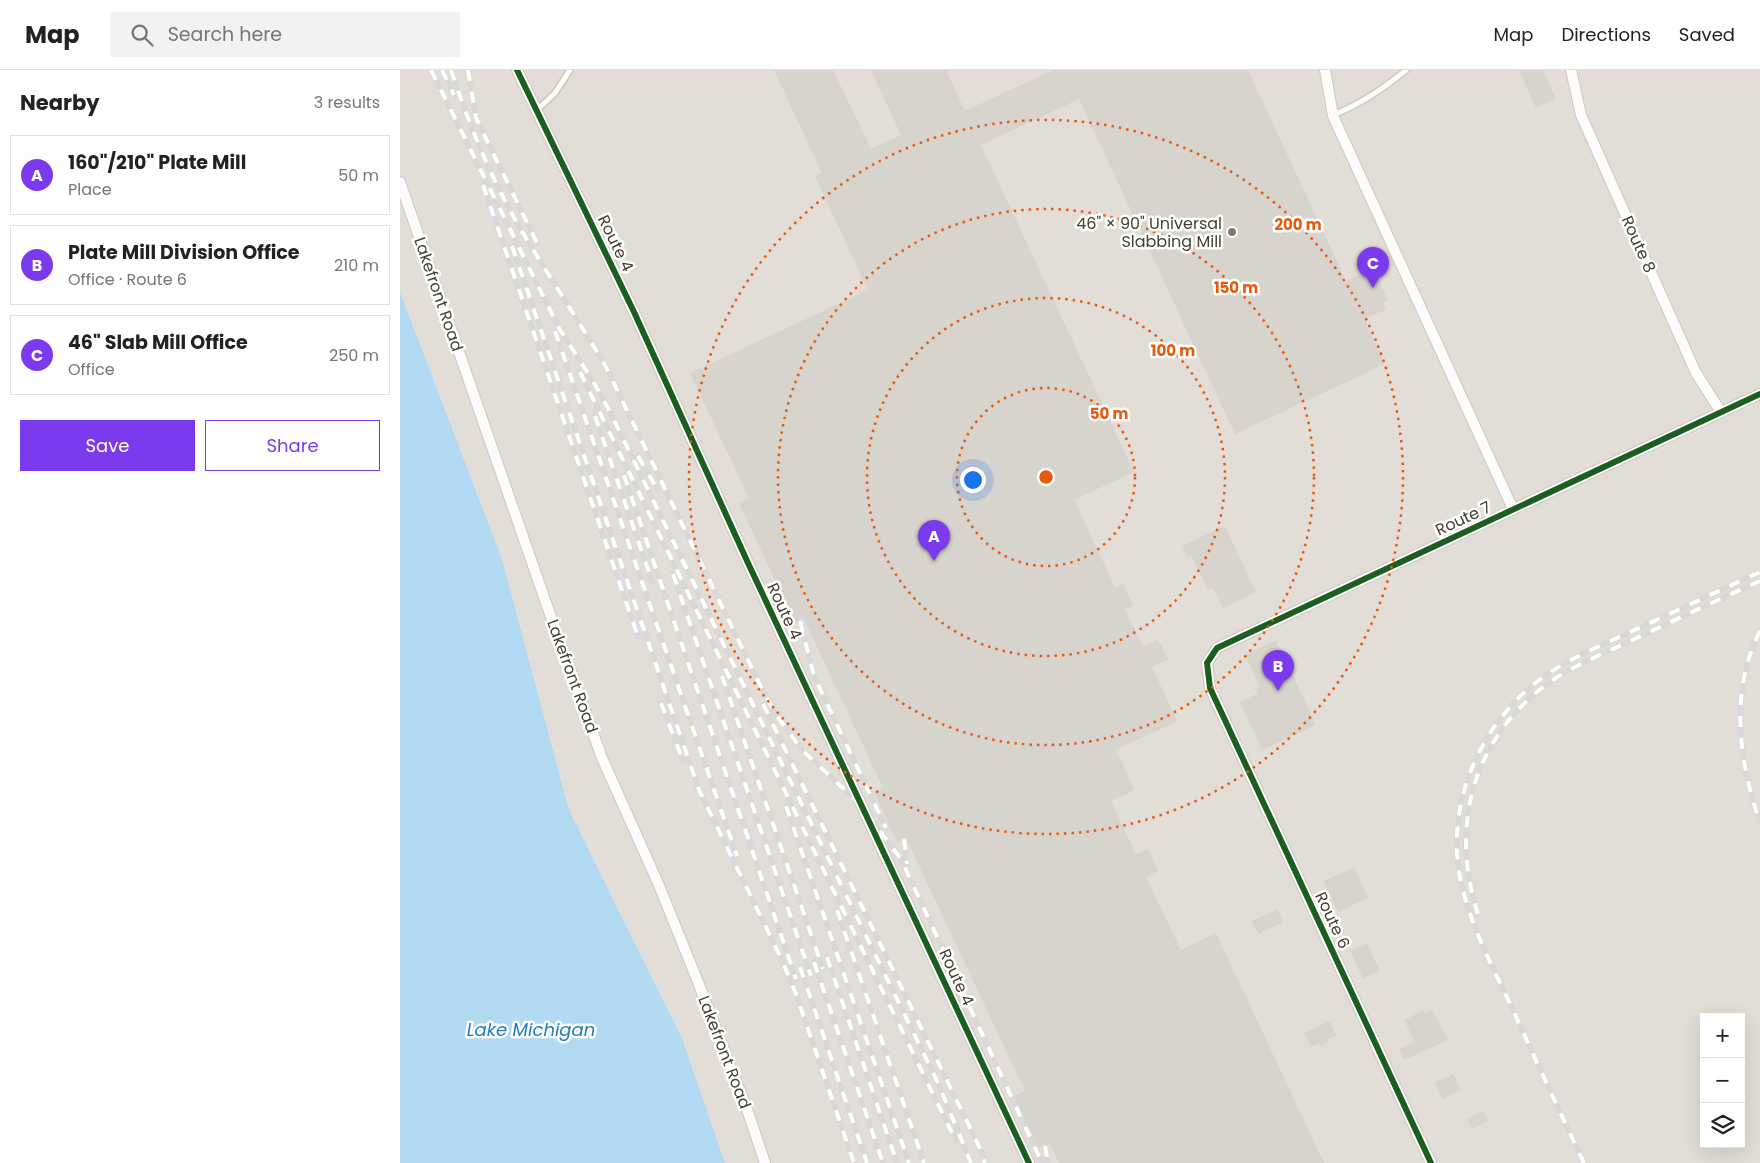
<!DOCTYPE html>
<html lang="en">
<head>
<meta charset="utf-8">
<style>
  body { margin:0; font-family:Poppins,sans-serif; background:#f2f2f2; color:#222 }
  .controls { position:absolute; right:15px; bottom:15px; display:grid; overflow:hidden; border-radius:0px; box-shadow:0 5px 20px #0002 }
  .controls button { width:45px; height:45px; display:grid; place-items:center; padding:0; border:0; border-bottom:1px solid #e0e0e0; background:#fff; color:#222; font:25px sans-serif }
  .you { position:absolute; left:572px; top:409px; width:18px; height:18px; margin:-12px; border:4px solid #fff; border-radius:50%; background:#1a73e8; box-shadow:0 0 0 8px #1a73e833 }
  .badge { display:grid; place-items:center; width:32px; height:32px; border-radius:50%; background:#7c3aed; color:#fff; font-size:16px; font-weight:700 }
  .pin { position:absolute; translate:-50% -41px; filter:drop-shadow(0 1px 2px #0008) }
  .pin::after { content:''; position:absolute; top:26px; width:18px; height:15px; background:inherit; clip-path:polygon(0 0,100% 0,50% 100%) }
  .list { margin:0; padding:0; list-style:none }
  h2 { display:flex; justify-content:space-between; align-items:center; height:65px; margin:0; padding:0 20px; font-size:21px }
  h2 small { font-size:16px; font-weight:400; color:#767676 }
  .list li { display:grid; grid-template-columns:32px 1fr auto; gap:15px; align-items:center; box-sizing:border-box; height:80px; margin:0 10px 10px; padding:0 10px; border:1px solid #e0e0e0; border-radius:0px }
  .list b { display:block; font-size:19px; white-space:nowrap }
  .list p { margin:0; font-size:16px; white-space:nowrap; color:#767676 }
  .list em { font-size:16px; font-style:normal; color:#767676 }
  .actions { display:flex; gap:10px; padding:15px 20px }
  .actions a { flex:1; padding:11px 0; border:1px solid #7c3aed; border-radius:0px; text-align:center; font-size:18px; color:#7c3aed }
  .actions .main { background:#7c3aed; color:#fff }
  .icon { flex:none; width:28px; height:28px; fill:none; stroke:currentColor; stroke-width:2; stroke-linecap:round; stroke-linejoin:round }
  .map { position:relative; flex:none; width:1360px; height:1093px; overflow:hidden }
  header { display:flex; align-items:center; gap:30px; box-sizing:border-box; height:70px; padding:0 25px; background:#fff; border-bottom:1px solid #e0e0e0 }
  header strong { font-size:24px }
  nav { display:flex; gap:28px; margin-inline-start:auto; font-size:18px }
  .search { width:350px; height:45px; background:#f2f2f2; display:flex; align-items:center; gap:12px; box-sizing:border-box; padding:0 18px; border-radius:0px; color:#767676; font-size:19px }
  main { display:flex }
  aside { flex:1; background:#fff }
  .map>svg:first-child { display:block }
  .industrial { fill:#e2ddd7; fill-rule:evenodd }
  .water { fill:#b1d9f2 }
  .building { fill:#d7d3cd }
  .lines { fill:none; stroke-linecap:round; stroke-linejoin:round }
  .lane-casing { stroke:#cbc8c2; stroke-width:8 }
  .street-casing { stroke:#cbc8c2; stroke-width:12 }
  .lane { stroke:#fdfcfb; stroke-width:5 }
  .street { stroke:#fdfcfb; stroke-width:10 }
  .rail-casing { stroke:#d8d8d7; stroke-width:5.5 }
  .rail { stroke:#fff; stroke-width:4; stroke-dasharray:11; stroke-linecap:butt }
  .cycleway-casing { stroke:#fff; stroke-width:9 }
  .cycleway { stroke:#1b5e20; stroke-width:6 }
  .ring { fill:none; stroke:#e8590c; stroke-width:2.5; stroke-dasharray:2.5 5 }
  .poi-dot { fill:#807a71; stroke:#fff; stroke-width:2 }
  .labels { text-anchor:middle; stroke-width:5; stroke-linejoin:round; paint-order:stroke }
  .poi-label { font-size:16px; fill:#453d32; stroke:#fff; text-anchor:end }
  .street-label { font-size:16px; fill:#453d32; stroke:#fff }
  .water-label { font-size:18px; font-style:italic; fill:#217cbb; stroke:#fff }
  .centre { fill:#e8590c; stroke:#fff; stroke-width:2.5 }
  .ring-label { font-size:15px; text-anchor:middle; font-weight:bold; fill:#e8590c; stroke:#fff; stroke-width:5; stroke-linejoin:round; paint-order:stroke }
</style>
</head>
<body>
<header>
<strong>Map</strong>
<div class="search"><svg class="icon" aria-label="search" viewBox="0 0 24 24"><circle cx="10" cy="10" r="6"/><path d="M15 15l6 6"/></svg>Search here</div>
<nav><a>Map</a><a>Directions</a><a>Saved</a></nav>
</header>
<main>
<aside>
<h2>Nearby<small>3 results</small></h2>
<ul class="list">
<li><span class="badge">A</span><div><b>160&quot;/210&quot; Plate Mill</b><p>Place</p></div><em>50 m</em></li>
<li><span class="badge">B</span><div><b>Plate Mill Division Office</b><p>Office · Route 6</p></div><em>210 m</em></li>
<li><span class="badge">C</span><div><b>46&quot; Slab Mill Office</b><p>Office</p></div><em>250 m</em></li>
</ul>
<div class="actions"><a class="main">Save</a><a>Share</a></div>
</aside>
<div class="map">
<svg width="1360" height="1093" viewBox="0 0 1360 1093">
  <rect width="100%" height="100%" fill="#efece6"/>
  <path class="industrial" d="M0,0H1360V1093H325L282,968L169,740L102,489L0,222ZM1304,947H1341V1074H1304Z"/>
  <path class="water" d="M0,222L102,489L169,740L282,968L325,1093H0Z"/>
  <path class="building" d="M374,0H433L471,79L501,65L471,0H546L565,41L653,0H848L946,211L974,198L988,231L983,233L986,240L964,248L985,294L835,364L679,29L581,75L734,402L674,430L715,517L723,514L733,536L725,539L743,577L758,569L768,589L752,597L777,651L716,680L735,720L711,731L736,785L748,779L758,801L746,807L781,880L816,863L924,1093H659L650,1074L639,1079L614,1026L625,1021L506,768L497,772L474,722L483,718L404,549L395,553L339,433L349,428L290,303L468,220L415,106L422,103Z
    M1119,0H1143L1156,29L1136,38Z
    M825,456L856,522L823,538L813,518L808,520L791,485L787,487L782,476Z
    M876,570L916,655L862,680L840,632L858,623L855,619L860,617L845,585Z
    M954,797L968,828L938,842L924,811Z
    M877,839L883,852L858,864L852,851Z
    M967,873L980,901L963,908L950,881Z
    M1024,940L1025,944L1032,940L1048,970L1004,990L999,979L1015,972L1004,950Z
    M930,951L936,965L928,969L929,972L920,977L919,973L911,977L904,963Z
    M1054,1004L1061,1020L1042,1029L1035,1012Z
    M1083,1041L1088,1051L1072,1059L1067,1049Z"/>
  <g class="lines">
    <g class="lane-casing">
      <path id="lane" d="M137,40L155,23L170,0
        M933,45C961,34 983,19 1006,0"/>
    </g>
    <g class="street-casing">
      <path id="street" d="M117,0L234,242L348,493L629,1093
        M925,0L933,46L1113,439
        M1171,0L1181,45L1296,303L1321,342
        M0,112L145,530L202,688L258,813L298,912L349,1045L365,1093
        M1031,1093L810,618L807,593L817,578L1360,324"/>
    </g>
    <use href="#lane" class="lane"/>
    <use href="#street" class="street"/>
    <g class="rail-casing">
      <path id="rail" d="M31,0L159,258L193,311L210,342L539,1015L571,1093
        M42,0L54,25
        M51,0C69,55 92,110 121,160C149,206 178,250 205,295L364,623L377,646L402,680L458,732L501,789L642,1093
        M68,0L76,48L137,173
        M83,115L238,567
        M112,176L299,720L381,888L396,924L454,1093
        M155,261L337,786
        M180,302L556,1071
        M195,346L252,511
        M238,386L257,419
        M224,405L396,909
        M273,504L411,906
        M400,551L414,606L486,758
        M1360,561C1329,622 1339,691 1360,753
        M322,606L423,899
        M261,633L283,691
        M363,634L578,1074L585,1093
        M386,736L509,1093
        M504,769L507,794
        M437,840L524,1093
        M1078,844C1050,759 1071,673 1143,617C1168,598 1198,586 1226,573C1271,552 1315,531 1360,511
        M427,887L497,1093
        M414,892L483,1093
        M400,897L467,1093
        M645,1076L648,1093
        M1184,1093C1160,1042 1136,991 1113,940C1095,902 1075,865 1064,824C1041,746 1075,659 1138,611C1165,590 1198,577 1228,563C1272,543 1316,522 1360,502"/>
    </g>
    <use href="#rail" class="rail"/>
    <g class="cycleway-casing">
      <path id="cycleway" d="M117,0L234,242L348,493L629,1093
        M1031,1093L810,618L807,593L817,578L1360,324"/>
    </g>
    <use href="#cycleway" class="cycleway"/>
  </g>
  <g class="ring">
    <circle cx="646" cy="407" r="89"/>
    <circle cx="646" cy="407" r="179"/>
    <circle cx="646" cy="407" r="268"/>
    <circle cx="646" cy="407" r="357"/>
  </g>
  <circle class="poi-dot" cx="832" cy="162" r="5"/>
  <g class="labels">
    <g class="poi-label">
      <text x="822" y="159">46" × 90" Universal<tspan x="822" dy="18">Slabbing Mill</tspan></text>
    </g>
    <g class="street-label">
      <text transform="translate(216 173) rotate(64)" y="6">Route 4</text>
      <text transform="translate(1239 174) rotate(66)" y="6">Route 8</text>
      <text transform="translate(39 224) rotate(71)" y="6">Lakefront Road</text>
      <text transform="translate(1063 448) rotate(-25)" y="6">Route 7</text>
      <text transform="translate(385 541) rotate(65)" y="6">Route 4</text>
      <text transform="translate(173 606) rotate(70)" y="6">Lakefront Road</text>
      <text transform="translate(933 850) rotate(65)" y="6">Route 6</text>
      <text transform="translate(557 907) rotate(65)" y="6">Route 4</text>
      <text transform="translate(325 982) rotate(69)" y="6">Lakefront Road</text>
    </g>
    <g class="water-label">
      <text x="131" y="966">Lake Michigan</text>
    </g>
  </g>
  <circle cx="646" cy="407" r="8" class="centre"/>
  <g class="ring-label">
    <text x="898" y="160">200 m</text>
    <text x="836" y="223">150 m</text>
    <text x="773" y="286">100 m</text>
    <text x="709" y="349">50 m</text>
  </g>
</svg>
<div class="controls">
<button>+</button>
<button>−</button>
<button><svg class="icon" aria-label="layers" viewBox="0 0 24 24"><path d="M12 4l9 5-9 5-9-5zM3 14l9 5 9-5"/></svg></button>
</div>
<div class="you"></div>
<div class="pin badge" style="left:534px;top:491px">A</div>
<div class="pin badge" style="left:878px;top:621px">B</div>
<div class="pin badge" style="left:973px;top:218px">C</div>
</div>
</main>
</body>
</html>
